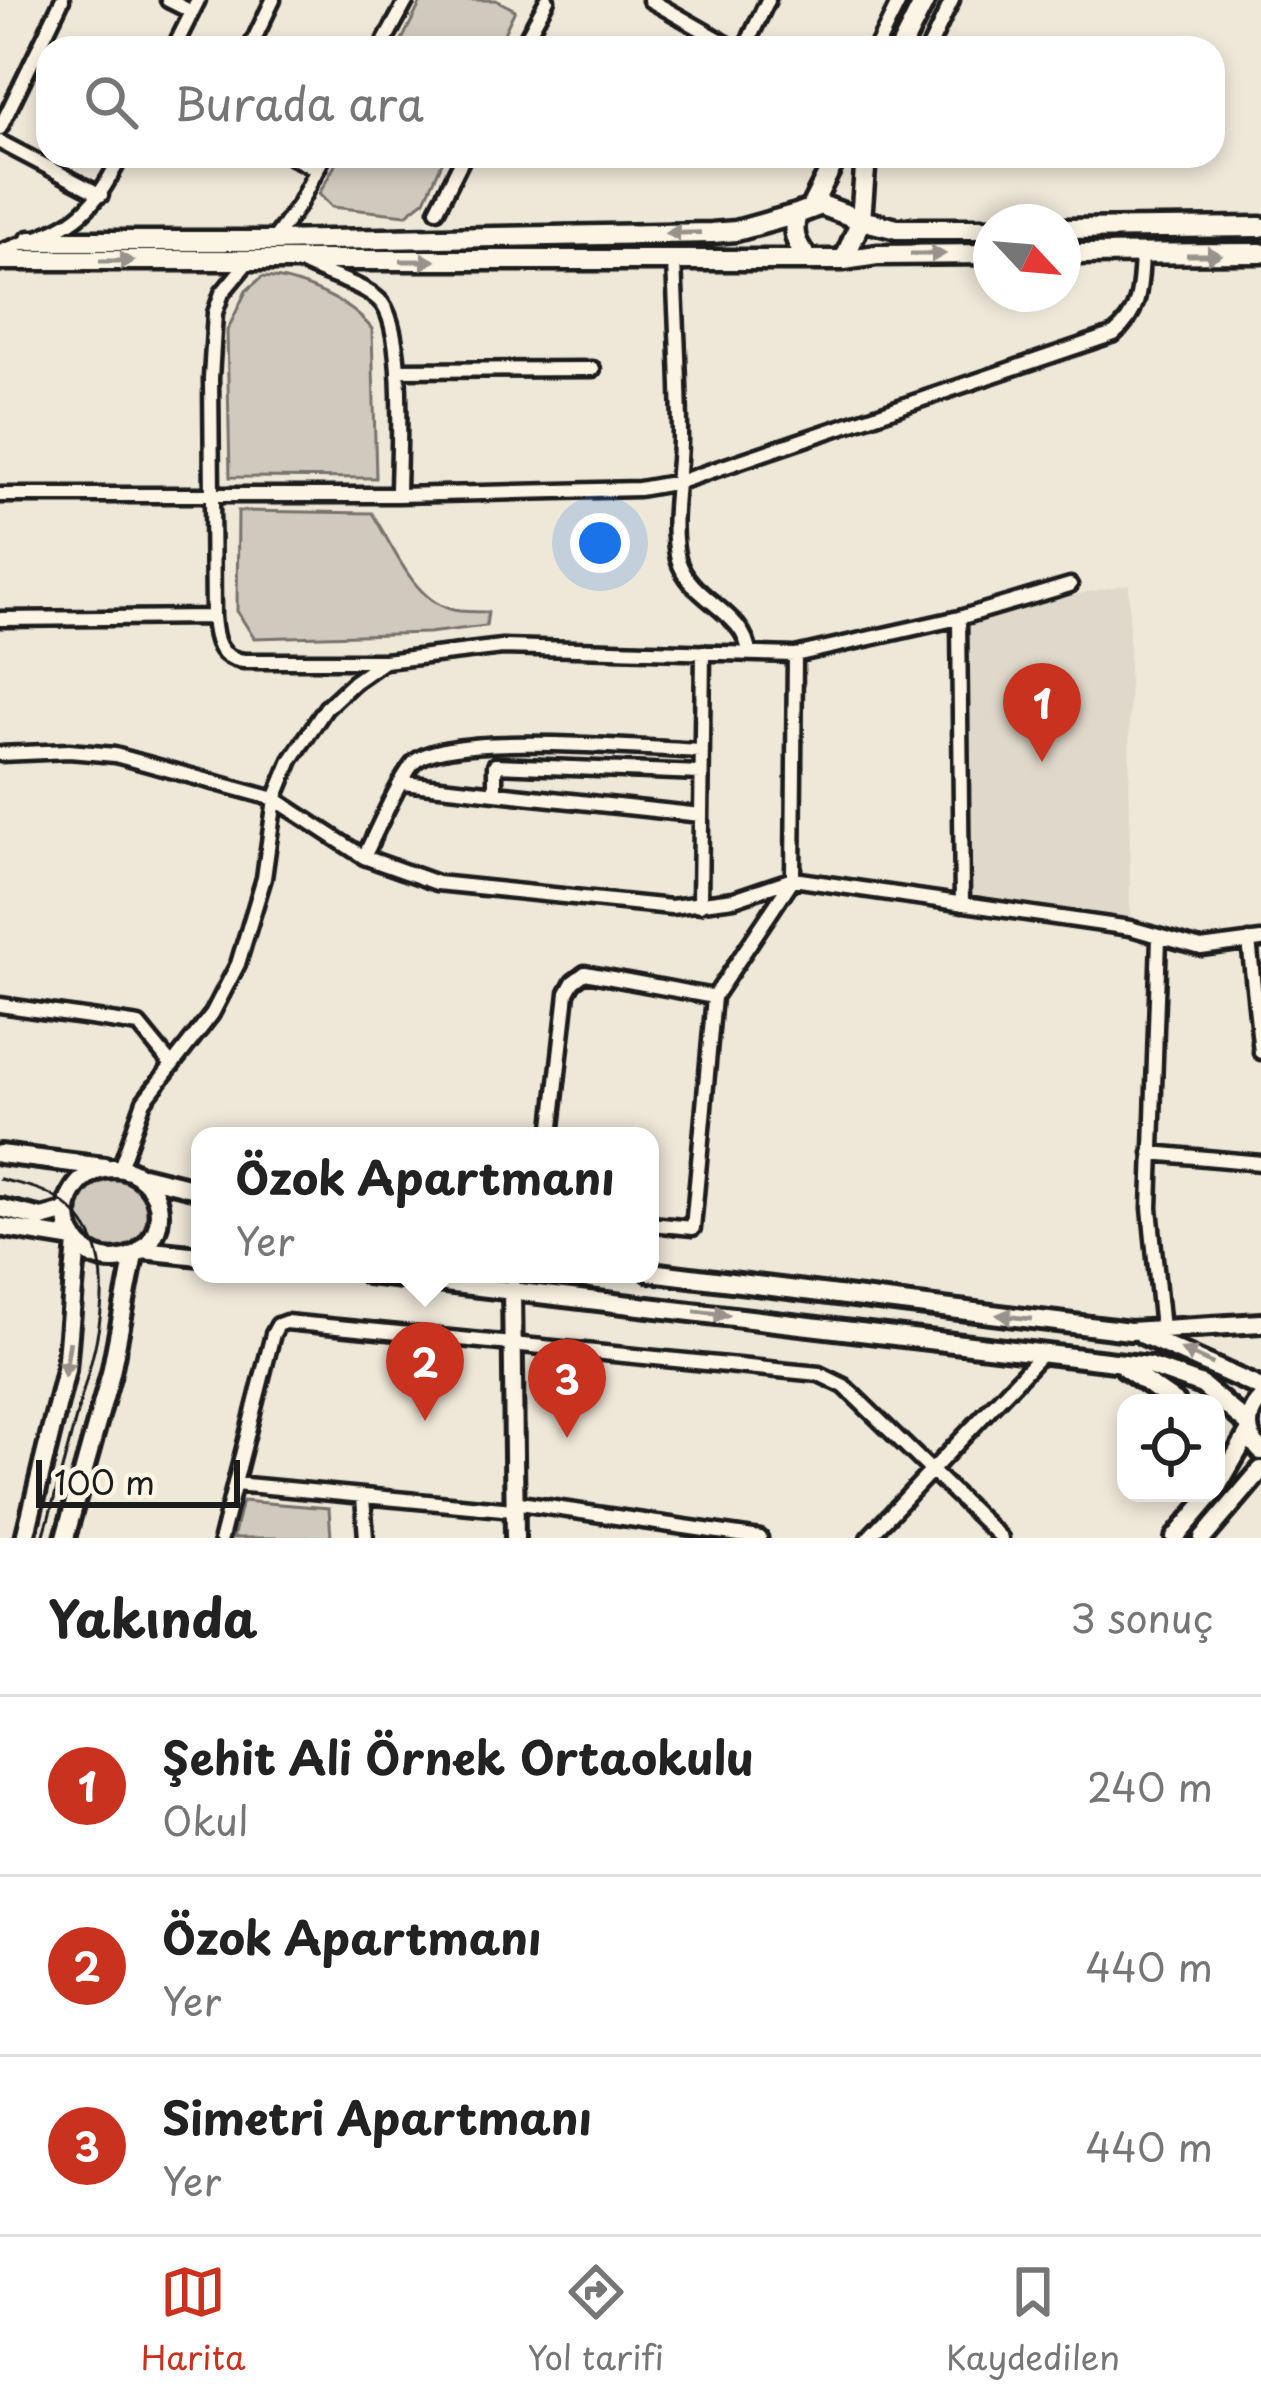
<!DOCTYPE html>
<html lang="tr">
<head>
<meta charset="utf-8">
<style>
  body { margin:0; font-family:"Playpen Sans",sans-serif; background:#f2f2f2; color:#222 }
  .controls { position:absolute; right:36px; bottom:36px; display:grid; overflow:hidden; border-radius:24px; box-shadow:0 6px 18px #0003 }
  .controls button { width:108px; height:108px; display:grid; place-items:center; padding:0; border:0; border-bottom:3px solid #e0e0e0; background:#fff; color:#222; font:60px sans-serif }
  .compass { position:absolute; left:973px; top:204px; width:108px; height:108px; border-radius:50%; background:#fff; box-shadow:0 6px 18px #0003; rotate:116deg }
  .scale { position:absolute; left:36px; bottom:30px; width:204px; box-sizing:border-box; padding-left:12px; border:6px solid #1c1c1c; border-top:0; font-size:33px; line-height:42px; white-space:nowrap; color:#1c1c1c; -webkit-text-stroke:9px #fcf5e5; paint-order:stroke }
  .you { position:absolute; left:600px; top:543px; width:42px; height:42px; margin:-30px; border:9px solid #fff; border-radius:50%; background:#1a73e8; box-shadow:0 0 0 18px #1a73e833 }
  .badge { display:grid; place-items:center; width:78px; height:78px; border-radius:50%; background:#c8321e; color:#fff; font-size:39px; font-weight:700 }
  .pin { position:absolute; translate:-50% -99px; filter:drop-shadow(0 3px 6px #0008) }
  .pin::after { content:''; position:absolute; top:63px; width:42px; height:36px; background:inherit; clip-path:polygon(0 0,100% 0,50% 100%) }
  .popup { position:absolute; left:191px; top:1127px; width:468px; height:156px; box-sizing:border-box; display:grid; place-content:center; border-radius:24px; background:#fff; filter:drop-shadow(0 3px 9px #0005); font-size:39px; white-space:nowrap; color:#767676 }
  .popup b { font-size:45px; color:#222 }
  .popup::after { content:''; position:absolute; left:50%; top:100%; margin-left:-24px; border:24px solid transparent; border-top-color:#fff }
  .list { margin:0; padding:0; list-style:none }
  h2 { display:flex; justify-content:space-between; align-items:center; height:156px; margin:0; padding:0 48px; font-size:51px }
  h2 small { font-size:39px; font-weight:400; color:#767676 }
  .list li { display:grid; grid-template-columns:78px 1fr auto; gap:36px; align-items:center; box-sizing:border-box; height:180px; padding:0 48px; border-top:3px solid #e0e0e0 }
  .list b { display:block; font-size:45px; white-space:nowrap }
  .list p { margin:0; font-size:39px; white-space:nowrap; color:#767676 }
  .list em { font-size:39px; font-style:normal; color:#767676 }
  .icon { flex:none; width:66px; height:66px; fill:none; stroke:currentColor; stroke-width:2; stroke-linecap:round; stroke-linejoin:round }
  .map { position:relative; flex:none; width:1261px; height:1538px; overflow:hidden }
  .search { position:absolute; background:#fff; box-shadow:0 6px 18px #0003; left:36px; right:36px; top:36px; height:132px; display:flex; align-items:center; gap:30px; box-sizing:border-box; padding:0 42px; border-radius:36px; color:#767676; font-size:45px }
  .sheet { height:696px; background:#fff }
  nav { display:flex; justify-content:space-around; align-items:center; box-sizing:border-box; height:168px; border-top:3px solid #e0e0e0; background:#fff; font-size:33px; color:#767676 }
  nav a { display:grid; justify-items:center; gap:6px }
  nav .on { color:#c8321e }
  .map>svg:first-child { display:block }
  .built { fill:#ded9cb }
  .green { fill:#cfcabd; stroke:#76736c; stroke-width:3 }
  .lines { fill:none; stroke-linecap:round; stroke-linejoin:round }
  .minor-casing { stroke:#1c1c1c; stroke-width:21 }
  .tertiary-casing { stroke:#1c1c1c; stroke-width:26 }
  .secondary-casing { stroke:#1c1c1c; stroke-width:27 }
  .minor { stroke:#fcf5e5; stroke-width:12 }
  .tertiary { stroke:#fcf5e5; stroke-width:16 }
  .secondary { stroke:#fcf5e5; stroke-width:18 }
  .tram { stroke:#1c1c1c; stroke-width:3 }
  .oneway { fill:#97938b }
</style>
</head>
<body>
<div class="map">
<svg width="1261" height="1538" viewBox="0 0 1261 1538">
  <rect width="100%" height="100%" fill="#eee8d9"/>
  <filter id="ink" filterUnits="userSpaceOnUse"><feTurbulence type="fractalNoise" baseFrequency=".00833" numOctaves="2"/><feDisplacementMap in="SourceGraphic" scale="24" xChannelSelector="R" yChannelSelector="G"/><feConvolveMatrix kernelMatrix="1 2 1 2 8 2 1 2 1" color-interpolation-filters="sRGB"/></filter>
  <g filter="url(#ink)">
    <path class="built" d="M1129,584L1130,928L962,904L948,620Z"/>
    <path class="green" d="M422,0H496L515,10L497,48H404L402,40Z
      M340,156H445L425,200L406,215L332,207L319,194Z
      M262,277C298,278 350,301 372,329L376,478L230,477L227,331L246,291Z
      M238,511L372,513C392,544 412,598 450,609C462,613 476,611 488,612L486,626L428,633L254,638L237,611Z
      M79 1214a34 34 0 1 1 68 0a34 34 0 1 1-68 0Z
      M242,1501L329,1508L331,1538H233Z"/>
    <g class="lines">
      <g class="minor-casing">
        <path id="minor" d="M168,0L192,12
          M650,0L734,48
          M174,48L198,0
          M250,48L273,0
          M381,48L407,0
          M521,48L547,0
          M745,48L768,0
          M876,48L900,0
          M929,48L952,0
          M0,128L62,0
          M0,142L101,195
          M290,156L317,170
          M437,210L464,156
          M272,242L298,206L324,156
          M0,252C68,227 88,223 121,156
          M251,258L222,293L215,313L211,378L213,617C215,640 218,658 244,661H385L502,647L795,655L959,618L1070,585
          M674,260C676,319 680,379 680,438C680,476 669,522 678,559C689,600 746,612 749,653
          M302,263C326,276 359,282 379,300C407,325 398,454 398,495
          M398,370L593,369
          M0,495H398L639,489L679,482L1114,334C1141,312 1140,287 1142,255
          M959,618L962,904
          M0,619L213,617
          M0,754L69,751L115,755L275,799L364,857L437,883L671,907L734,899L793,879L1130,928L1201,948L1261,940
          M403,783L701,815
          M495,793V765L701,773
          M364,857C374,837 403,770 417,760C457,731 646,749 702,751
          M700,905L703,652
          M1159,938L1150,1208L1162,1329
          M1249,941L1261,1052
          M0,1005L139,1025L170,1063
          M551,1136L567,993L573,982L585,973L714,997
          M1151,1153L1261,1163
          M120,1168L144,1101L212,1014L238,964L264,878L275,799L291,760L326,708L354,682L384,661
          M650,1224L693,1228L714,997L793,879L795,655
          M235,1484L513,1510
          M363,1497L366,1538
          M513,1502L760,1538
          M221,1538L273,1334L278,1325L286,1322L819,1374L844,1386L1001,1538
          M868,1538L1041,1355"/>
      </g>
      <g class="tertiary-casing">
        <path id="tertiary" d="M0,1154L104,1167
          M67 1214a46 46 0 1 1 92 0a46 46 0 1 1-92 0Z
          M143,1176L200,1190
          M0,1208L42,1218L67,1211
          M0,1227L74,1239
          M142,1250L200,1256
          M650,1272L1130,1331L1261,1323
          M368,1274L1149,1366L1202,1385L1248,1424
          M512,1288L515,1538
          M1143,1335L1261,1388
          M1125,1368L1176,1403
          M1261,1399C1245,1415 1245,1435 1261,1451
          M1216,1489L1249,1432
          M25,1538L66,1370L77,1242
          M65,1538L111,1373L134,1255
          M1175,1538L1213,1493
          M1203,1538L1261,1470"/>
      </g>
      <g class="secondary-casing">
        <path id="secondary" d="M901,48L925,0
          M866,156L861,220L897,229H991
          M811,207L837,156
          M1063,229L1261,227
          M30,241H272L712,233L736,231L797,214
          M1063,254L1261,253
          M808,259C796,244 791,233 797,214L821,205L861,220L844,260
          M0,260H844L877,255L991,254"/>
      </g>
      <use href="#minor" class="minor"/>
      <use href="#tertiary" class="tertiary"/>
      <use href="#secondary" class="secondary"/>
      <path class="tram" d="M0,1179C15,1183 32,1186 45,1192C131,1234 100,1333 80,1402C68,1448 56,1493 43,1538"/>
    </g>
    <defs><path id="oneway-solid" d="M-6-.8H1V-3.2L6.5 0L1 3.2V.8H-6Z" transform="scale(3)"/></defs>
    <g class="oneway">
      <use href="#oneway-solid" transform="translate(683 233) rotate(179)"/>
      <use href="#oneway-solid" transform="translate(928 254)"/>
      <use href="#oneway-solid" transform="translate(1204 255)"/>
      <use href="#oneway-solid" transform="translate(117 261)"/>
      <use href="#oneway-solid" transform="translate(418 261)"/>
      <use href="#oneway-solid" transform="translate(712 1313) rotate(7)"/>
      <use href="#oneway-solid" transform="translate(1014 1317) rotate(-173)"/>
      <use href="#oneway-solid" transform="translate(1197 1357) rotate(-156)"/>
      <use href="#oneway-solid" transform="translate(67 1359) rotate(99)"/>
    </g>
  </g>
</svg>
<div class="controls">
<button><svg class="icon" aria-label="locate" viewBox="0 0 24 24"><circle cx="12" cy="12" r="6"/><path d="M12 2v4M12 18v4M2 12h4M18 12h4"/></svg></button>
</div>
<svg class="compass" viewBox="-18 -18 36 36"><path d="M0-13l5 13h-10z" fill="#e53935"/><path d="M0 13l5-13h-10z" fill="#767676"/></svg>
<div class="scale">100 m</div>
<div class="you"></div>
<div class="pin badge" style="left:1042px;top:762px">1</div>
<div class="pin badge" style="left:425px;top:1421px">2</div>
<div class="popup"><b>Özok Apartmanı</b>Yer</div>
<div class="pin badge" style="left:567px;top:1438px">3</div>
<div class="search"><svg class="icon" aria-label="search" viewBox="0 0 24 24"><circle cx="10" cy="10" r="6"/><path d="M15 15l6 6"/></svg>Burada ara</div>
</div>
<section class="sheet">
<h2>Yakında<small>3 sonuç</small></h2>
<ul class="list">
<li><span class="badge">1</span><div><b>Şehit Ali Örnek Ortaokulu</b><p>Okul</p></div><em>240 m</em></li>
<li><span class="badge">2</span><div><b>Özok Apartmanı</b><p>Yer</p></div><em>440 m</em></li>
<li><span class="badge">3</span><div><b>Simetri Apartmanı</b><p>Yer</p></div><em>440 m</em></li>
</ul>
</section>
<nav>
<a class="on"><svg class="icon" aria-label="map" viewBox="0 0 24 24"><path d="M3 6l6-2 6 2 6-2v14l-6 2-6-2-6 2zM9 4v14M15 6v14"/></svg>Harita</a>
<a><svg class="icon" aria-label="directions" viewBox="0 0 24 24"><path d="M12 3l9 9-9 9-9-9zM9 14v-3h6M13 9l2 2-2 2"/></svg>Yol tarifi</a>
<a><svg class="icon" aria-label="saved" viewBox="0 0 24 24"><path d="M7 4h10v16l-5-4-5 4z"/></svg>Kaydedilen</a>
</nav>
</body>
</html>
